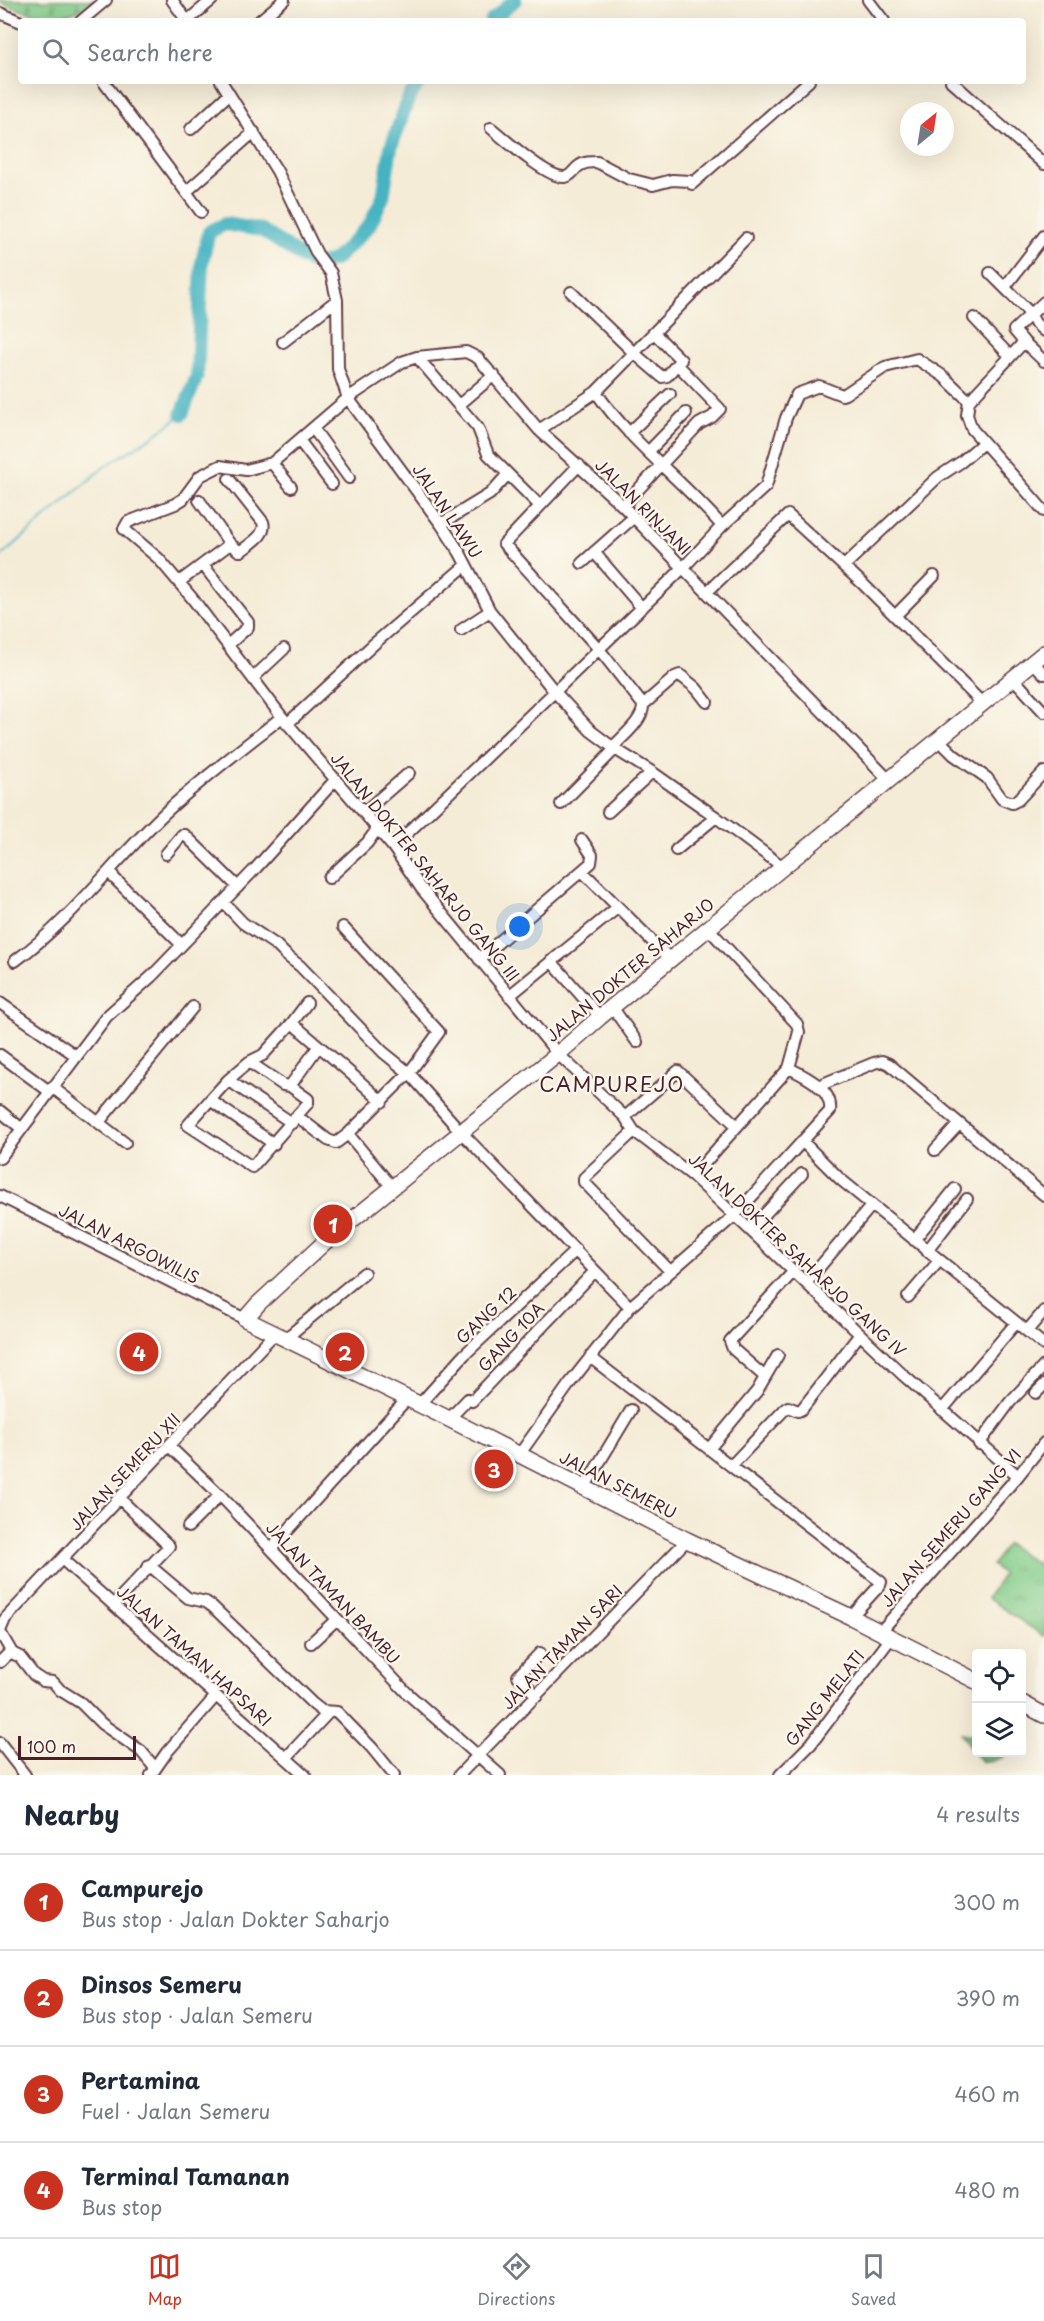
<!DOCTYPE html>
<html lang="en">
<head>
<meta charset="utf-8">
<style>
  body { margin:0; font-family:"Playpen Sans",sans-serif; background:#f2f2f3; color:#1f2937 }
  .controls { position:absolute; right:18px; bottom:18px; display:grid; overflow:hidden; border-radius:6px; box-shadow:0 6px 24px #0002 }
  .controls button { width:54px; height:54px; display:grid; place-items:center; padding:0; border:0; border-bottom:2px solid #e0e1e3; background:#fff; color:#1f2937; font:30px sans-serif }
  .compass { position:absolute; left:900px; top:102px; width:54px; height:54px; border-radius:50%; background:#fff; box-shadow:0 6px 24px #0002; rotate:30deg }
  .scale { position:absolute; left:18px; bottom:15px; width:118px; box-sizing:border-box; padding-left:6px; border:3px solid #4a1f2b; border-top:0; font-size:16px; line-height:21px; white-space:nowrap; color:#4a1f2b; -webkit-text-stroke:4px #fbf7ec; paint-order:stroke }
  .you { position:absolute; left:520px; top:927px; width:21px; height:21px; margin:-15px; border:4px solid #fff; border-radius:50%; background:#1a73e8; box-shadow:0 0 0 9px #1a73e833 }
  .badge { display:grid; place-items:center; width:39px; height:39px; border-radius:50%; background:#c8321e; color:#fff; font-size:20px; font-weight:700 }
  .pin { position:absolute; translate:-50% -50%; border:3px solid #fff; box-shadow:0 2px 6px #0006 }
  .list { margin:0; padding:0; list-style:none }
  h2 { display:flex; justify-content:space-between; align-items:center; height:78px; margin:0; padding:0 24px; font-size:26px }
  h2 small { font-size:20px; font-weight:400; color:#747a83 }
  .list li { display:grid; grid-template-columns:39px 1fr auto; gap:18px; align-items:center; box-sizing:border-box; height:96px; padding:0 24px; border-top:2px solid #e0e1e3 }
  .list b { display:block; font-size:22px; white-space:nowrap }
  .list p { margin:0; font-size:20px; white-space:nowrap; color:#747a83 }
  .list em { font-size:20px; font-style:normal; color:#747a83 }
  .icon { flex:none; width:33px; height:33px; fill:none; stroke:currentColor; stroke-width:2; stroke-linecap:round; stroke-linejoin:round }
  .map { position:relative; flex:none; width:1044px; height:1775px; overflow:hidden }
  .search { position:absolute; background:#fff; box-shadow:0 6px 24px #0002; left:18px; right:18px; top:18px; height:66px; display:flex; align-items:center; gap:15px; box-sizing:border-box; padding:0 21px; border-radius:6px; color:#747a83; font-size:22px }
  .sheet { height:462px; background:#fff }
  nav { display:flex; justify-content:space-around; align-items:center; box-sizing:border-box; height:84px; border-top:2px solid #e0e1e3; background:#fff; font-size:16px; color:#747a83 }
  nav a { display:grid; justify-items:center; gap:3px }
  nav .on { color:#c8321e }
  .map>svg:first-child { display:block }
  .grass { fill:url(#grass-tufts); stroke:#66765a; stroke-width:1.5 }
  .forest { fill:url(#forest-firs); stroke:#596850; stroke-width:1.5 }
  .cemetery { fill:url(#cemetery-stones); stroke:#66765a; stroke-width:1.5 }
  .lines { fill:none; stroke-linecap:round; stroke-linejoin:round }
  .stream { stroke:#45b3c1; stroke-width:2 }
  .river { stroke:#45b3c1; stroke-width:14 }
  .minor-casing { stroke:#643e45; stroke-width:14 }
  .highway-casing { stroke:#643e45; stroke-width:18 }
  .minor { stroke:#fff; stroke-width:10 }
  .highway { stroke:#fff; stroke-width:15 }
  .labels { text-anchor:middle; stroke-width:5; stroke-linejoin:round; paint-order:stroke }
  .street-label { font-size:16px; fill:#4a1f2b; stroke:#fbf7ec }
  .quarter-label { font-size:20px; letter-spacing:1.5px; fill:#4a1f2b; stroke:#fbf7ec }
</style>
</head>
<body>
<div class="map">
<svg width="1044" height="1775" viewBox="0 0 1044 1775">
  <defs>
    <pattern id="grass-tufts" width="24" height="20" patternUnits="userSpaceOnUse" patternTransform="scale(1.5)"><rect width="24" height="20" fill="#81cc89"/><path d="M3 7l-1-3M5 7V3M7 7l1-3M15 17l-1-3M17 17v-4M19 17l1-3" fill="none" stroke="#71af76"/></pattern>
    <pattern id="forest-firs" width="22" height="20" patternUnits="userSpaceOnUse" patternTransform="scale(1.5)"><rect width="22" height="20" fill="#68b075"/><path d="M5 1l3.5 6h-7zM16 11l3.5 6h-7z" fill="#588f60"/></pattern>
    <pattern id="cemetery-stones" width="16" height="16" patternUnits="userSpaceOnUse" patternTransform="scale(1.5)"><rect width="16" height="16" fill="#81cc89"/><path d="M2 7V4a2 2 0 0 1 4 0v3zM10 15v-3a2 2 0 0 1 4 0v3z" fill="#71af76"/></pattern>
  </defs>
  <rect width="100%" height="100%" fill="#fbf7ec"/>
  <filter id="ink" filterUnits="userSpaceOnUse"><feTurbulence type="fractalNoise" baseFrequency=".0167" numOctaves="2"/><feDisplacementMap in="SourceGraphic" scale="12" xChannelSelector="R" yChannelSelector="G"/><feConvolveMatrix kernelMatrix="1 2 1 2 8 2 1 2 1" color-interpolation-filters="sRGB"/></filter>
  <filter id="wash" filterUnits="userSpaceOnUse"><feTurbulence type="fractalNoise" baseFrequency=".008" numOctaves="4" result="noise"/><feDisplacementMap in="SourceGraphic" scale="24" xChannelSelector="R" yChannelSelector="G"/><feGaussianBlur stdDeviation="1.35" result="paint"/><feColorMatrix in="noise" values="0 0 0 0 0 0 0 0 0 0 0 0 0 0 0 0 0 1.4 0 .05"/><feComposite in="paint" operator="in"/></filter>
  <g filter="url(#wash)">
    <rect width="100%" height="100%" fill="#f5ecd7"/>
    <path class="grass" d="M1007,1544L1044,1568V1636L987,1598L1003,1574L992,1565Z"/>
    <path class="forest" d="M961,1733L976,1735V1752L1001,1753L1004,1757L990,1762H982L972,1752Z"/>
    <path class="cemetery" d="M0,0H96C90,4 83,10 75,12C51,20 22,12 0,2Z"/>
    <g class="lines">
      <path class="stream" d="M0,557L104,467L155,435L182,414"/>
      <path class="river" d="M491,21L515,0
        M182,414L197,376L202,262L209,232L225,224L261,230L308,261L319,264L335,260L369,226L383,197L391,147L409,97L420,81"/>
    </g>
  </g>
  <g filter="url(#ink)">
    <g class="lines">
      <g class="minor-casing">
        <path id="minor" d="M172,0L187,21
          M868,0L884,21
          M0,13L21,22
          M81,21L106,0
          M187,21L212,0
          M259,21L284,0
          M103,81L201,212
          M221,81L277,171L317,254L331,273L337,300L338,369L348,398L441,524L460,553L490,611L555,692L591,731L615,749L652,772L716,817L783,867
          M951,81L1044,164
          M491,128C504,139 549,179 565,177C572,176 574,169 579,166C584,162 591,162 597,162L629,179L653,185L672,180L690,181L692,184L809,81
          M191,129L229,94
          M186,192L254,132
          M990,273L1030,313L1035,323L1044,331
          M1005,287L1044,236
          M571,292L634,353L662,377L667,376L677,364L720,409L712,417L699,424L623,506
          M974,318L1010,356
          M654,333L681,360L677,364
          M283,342L337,300
          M1024,342L1014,330L1044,302
          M417,357L478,428L488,454L539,505
          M969,401L1024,342L1044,361
          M459,405L494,375
          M313,428L349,478
          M539,430L596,392L746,238
          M629,433L670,394
          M299,440L332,484
          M649,451L686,413
          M272,463L246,470L220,466L200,476L183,499L175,504L128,522L124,529L159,559L192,598L282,717L393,847L421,888L558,1054L625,1117L634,1131L693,1176L903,1375L1018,1476
          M579,465L504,544L599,649L683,568L722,526C682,480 631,443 596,392
          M291,487L272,463L348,398L402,362L417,357L466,352L478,358L539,430L623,506L889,780
          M199,500L230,544L239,551H241C251,543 267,535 263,522L229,479
          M441,524L490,494L508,474
          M722,526L766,486L786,418L797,394L819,386L842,395L845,394L885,367L917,359L943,376L969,401L967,415L972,429L1044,511
          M594,552L642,608
          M582,563L634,517
          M203,565L248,622V627L228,645
          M844,566L938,477L961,462L983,443
          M179,582L230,544
          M707,592L788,515L862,583L982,703
          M895,616L934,576
          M461,630L490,611
          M1033,662L1044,674
          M254,677L284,649
          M1013,678L1044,712
          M287,724L375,643L466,565
          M938,739L954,755L987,778L1002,799L1012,803L1018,800L1044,772
          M612,748C622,737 644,720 643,705
          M561,804L615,749
          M364,812L409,773
          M608,812L652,772
          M393,847L599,649L643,705L675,677L680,675L696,688L707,702
          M676,850L716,817
          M166,854L182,835H185L238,887
          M111,871L114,878L181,944
          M582,871L670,959
          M329,878L367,843L378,828
          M223,902L243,923L276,945L287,956L300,966L383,1052L409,1073L461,1132L630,1307
          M343,927L439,1032L409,1073L348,1134L392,1187
          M479,959L591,863L592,855L582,840
          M15,961C74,918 115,859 168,810C204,777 243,748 282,717
          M551,961L600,1017
          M509,996L617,908
          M0,1003L75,1055
          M612,1007L637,1042
          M292,1023L307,1003
          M0,1055L49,1091
          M249,1062L283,1085L290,1086L318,1047
          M228,1080L210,1100L274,1144
          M818,1086L874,1063L882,1061L889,1064L1044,1195
          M52,1087L125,1143
          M210,1100L188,1125L252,1167L308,1103V1099L290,1086
          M0,1111L22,1129
          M297,1116L328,1140L336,1143L348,1134
          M625,1117L678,1071L736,1125
          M99,1122L193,1007
          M292,1123L228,1080L249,1062L263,1055L292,1023C322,1049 353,1074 382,1102
          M634,1131L584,1178V1182L670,1271
          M802,1141L840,1179L1044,1345
          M935,1150L959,1124
          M0,1158L107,1016L152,976L256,868L336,779
          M693,1176L789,1068L799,1032L797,1024L708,928
          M0,1196L245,1319
          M750,1230L802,1174
          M914,1240L955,1189
          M927,1251L967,1199
          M806,1283L872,1205
          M908,1297L939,1261
          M1027,1331L1044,1311
          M285,1339L364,1273
          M590,1357L881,1582L880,1585L851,1617
          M765,1377L733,1349L730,1341L794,1271
          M1036,1393L1044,1385
          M419,1405L464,1355L576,1250
          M942,1410L1016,1323
          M449,1419L468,1399L472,1401L595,1271
          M979,1444L1010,1402L1044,1366
          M170,1447L220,1495L407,1693L500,1775
          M709,1449L757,1391L778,1355
          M519,1455L570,1383L630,1307L734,1216L830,1111C833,1089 805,1076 789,1068
          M731,1466L785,1409L788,1407L798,1411L802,1409L860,1334
          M584,1488L631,1410
          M188,1527L220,1495
          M271,1549L407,1399
          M63,1560L305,1775
          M149,1565L188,1598L206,1602L213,1607L313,1704L322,1711L337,1712L372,1748L394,1775
          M114,1604L169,1546L120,1499
          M0,1631L5,1619L274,1334
          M0,1632L11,1651L0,1662
          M880,1632L1018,1476L1044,1443
          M311,1643L337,1619
          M10,1652L20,1657L34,1675L43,1681L53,1682L60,1690L81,1703L102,1724L141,1751L155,1768
          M537,1696L518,1676L540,1653
          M0,1743L25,1775
          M286,1758L329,1712
          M151,1775L167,1752L216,1696
          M459,1775L687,1540
          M780,1775L811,1744L891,1638"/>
      </g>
      <g class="highway-casing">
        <path id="highway" d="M976,1681L851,1617L687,1540L449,1419L245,1319L258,1304L326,1241L558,1054L600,1017L1044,653
          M1022,1703L1044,1715"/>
      </g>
      <use href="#minor" class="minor"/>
      <use href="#highway" class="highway"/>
    </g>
  </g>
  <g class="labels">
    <g class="street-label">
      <text transform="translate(643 507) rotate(45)" y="6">JALAN RINJANI</text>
      <text transform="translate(447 511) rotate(56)" y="6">JALAN LAWU</text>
      <text transform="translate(425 867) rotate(51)" y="6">JALAN DOKTER SAHARJO GANG III</text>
      <text transform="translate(630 970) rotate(-40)" y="6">JALAN DOKTER SAHARJO</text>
      <text transform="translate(129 1244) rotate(27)" y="6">JALAN ARGOWILIS</text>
      <text transform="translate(797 1255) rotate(43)" y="6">JALAN DOKTER SAHARJO GANG IV</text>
      <text transform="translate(486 1315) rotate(-43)" y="6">GANG 12</text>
      <text transform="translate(511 1337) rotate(-47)" y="6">GANG 10A</text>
      <text transform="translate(125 1472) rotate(-47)" y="6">JALAN SEMERU XII</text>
      <text transform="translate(618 1485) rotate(27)" y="6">JALAN SEMERU</text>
      <text transform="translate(951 1528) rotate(-49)" y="6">JALAN SEMERU GANG VI</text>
      <text transform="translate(333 1593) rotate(47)" y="6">JALAN TAMAN BAMBU</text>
      <text transform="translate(562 1647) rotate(-46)" y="6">JALAN TAMAN SARI</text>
      <text transform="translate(194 1656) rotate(42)" y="6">JALAN TAMAN HAPSARI</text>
      <text transform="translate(825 1698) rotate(-52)" y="6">GANG MELATI</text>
    </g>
    <g class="quarter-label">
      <text x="612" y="1092">CAMPUREJO</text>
    </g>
  </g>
</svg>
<div class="controls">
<button><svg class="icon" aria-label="locate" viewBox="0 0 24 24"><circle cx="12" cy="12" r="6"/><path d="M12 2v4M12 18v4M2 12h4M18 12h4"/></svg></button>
<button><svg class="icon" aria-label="layers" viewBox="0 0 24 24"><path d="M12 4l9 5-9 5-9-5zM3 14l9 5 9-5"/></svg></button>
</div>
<svg class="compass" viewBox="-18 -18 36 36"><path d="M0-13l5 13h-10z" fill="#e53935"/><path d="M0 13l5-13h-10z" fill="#747a83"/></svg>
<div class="scale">100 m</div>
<div class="you"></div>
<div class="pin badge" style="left:333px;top:1224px">1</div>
<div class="pin badge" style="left:345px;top:1352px">2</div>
<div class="pin badge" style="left:494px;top:1469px">3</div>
<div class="pin badge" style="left:139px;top:1352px">4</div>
<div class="search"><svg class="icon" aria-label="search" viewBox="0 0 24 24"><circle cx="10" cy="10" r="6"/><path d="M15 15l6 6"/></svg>Search here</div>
</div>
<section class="sheet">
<h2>Nearby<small>4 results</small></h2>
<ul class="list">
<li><span class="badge">1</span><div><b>Campurejo</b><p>Bus stop · Jalan Dokter Saharjo</p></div><em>300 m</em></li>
<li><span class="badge">2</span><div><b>Dinsos Semeru</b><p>Bus stop · Jalan Semeru</p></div><em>390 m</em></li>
<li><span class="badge">3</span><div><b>Pertamina</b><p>Fuel · Jalan Semeru</p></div><em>460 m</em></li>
<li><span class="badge">4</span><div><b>Terminal Tamanan</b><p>Bus stop</p></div><em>480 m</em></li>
</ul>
</section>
<nav>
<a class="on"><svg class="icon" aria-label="map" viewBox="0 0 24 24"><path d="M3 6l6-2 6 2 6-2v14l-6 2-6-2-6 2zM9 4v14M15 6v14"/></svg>Map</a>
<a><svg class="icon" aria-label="directions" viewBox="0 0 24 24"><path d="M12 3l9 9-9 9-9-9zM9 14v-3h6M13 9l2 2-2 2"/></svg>Directions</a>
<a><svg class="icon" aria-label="saved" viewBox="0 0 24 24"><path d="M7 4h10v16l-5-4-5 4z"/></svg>Saved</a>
</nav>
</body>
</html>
